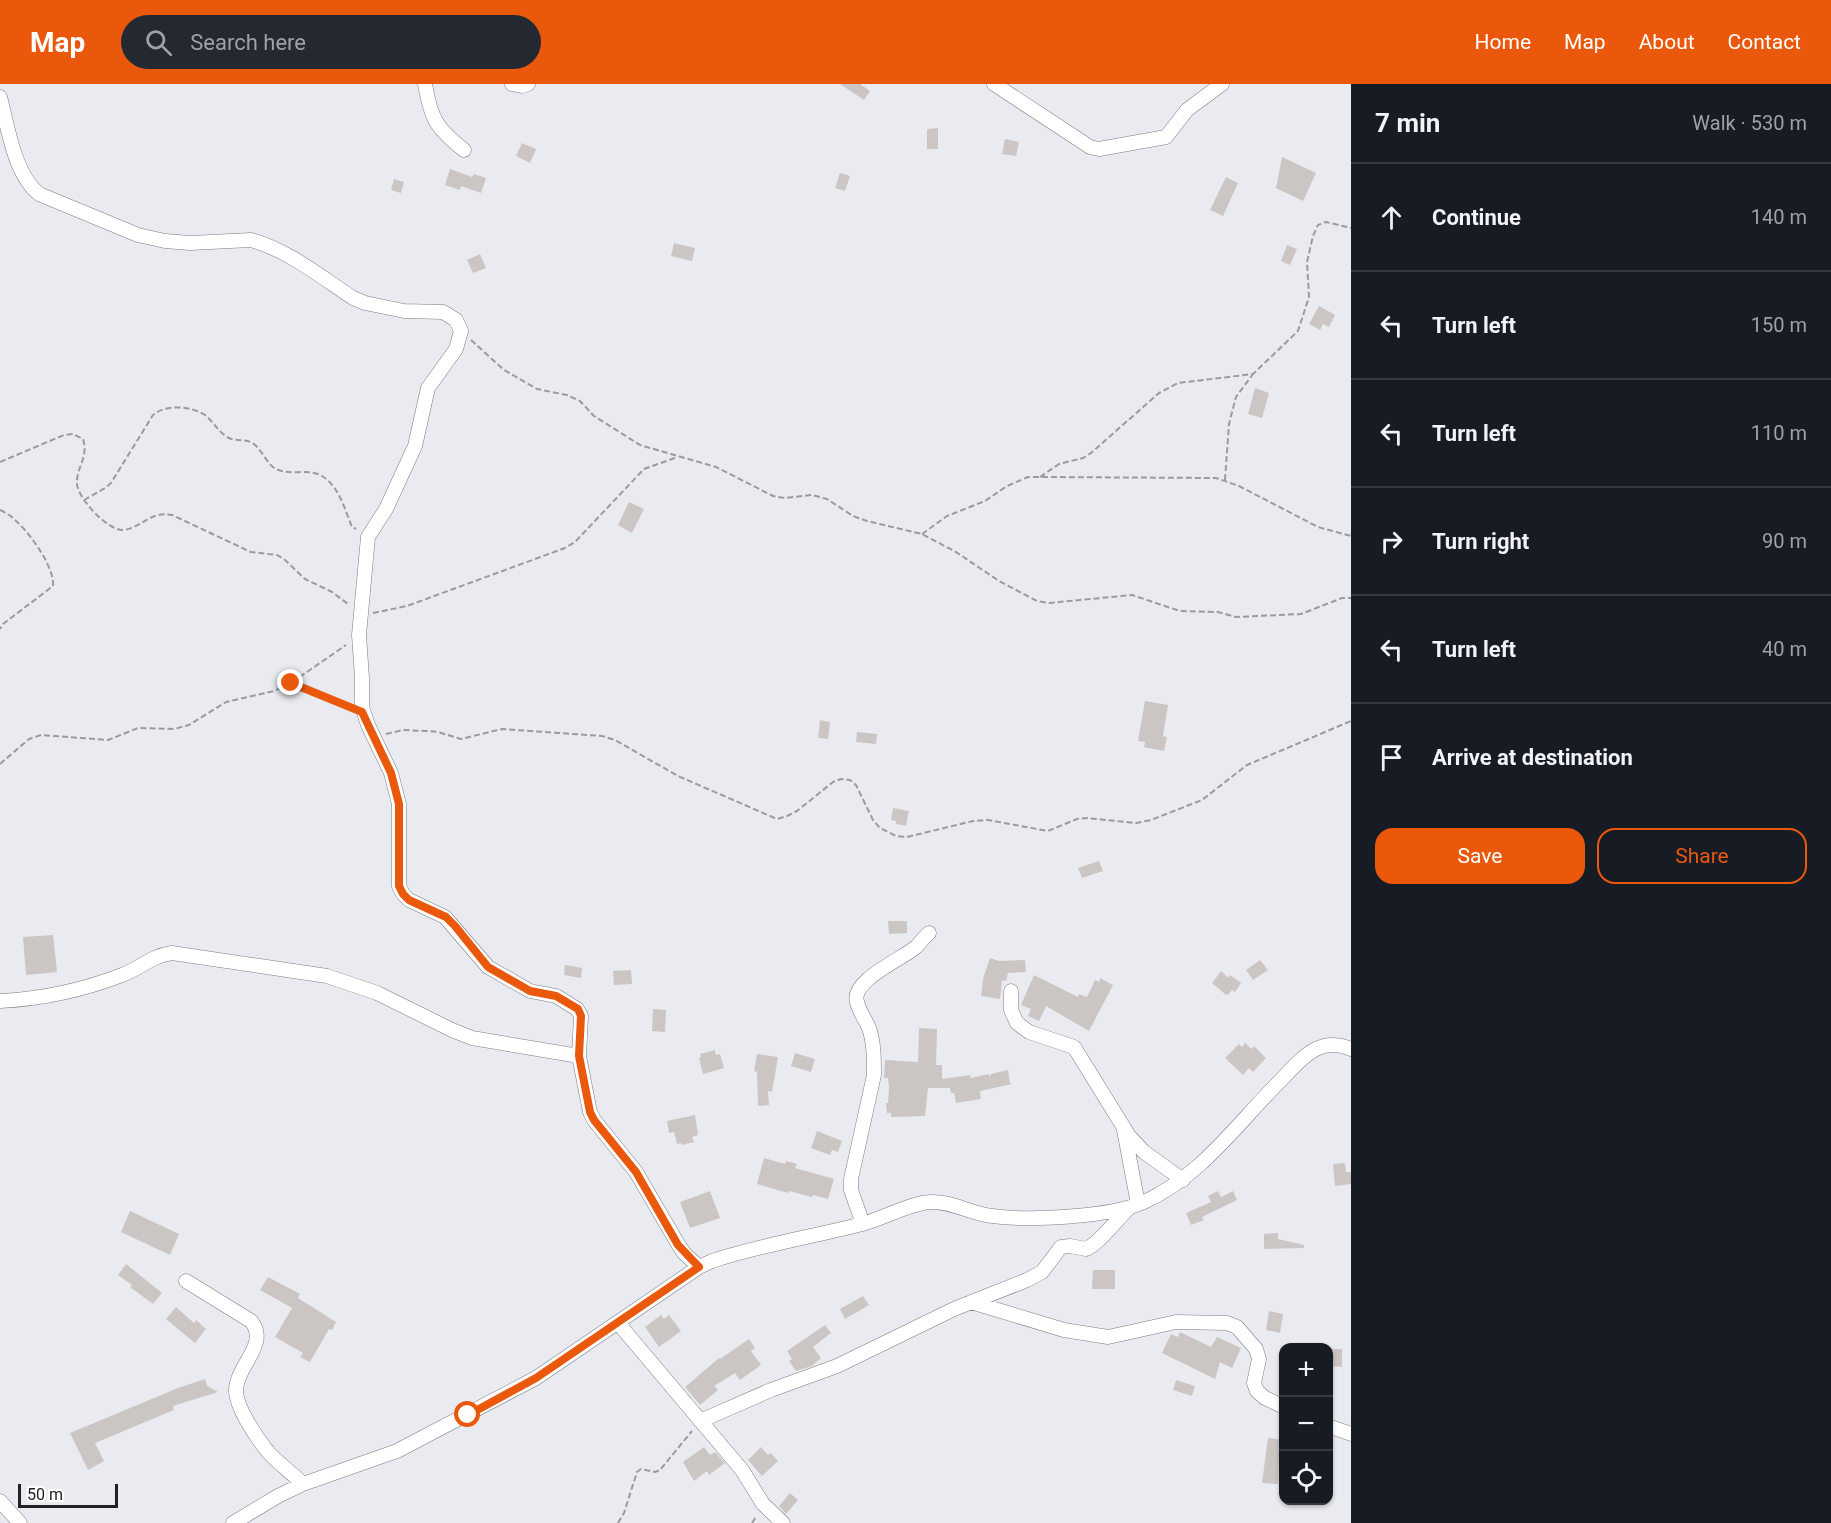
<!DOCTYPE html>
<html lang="en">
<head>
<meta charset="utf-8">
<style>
  body { margin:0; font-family:Roboto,sans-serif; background:#242831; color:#f1f3f6 }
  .controls { position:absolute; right:18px; bottom:18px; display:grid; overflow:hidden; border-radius:12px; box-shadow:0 2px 4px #0004 }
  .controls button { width:54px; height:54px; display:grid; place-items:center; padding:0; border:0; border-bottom:2px solid #363941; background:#171b24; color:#f1f3f6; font:30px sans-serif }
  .scale { position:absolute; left:18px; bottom:15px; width:100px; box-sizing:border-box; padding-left:6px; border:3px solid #202122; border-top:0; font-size:16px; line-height:21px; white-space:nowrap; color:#202122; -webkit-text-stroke:4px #fff; paint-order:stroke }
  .stop { position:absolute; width:18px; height:18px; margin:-14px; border:4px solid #ea580c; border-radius:50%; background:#fff }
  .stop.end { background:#ea580c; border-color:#fff; box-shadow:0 2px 6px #0008 }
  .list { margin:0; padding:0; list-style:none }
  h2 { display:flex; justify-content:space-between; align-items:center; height:78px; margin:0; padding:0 24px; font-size:26px }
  h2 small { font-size:20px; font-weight:400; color:#9ea1a6 }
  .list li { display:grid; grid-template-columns:39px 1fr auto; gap:18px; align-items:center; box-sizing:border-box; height:108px; padding:0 24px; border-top:2px solid #363941 }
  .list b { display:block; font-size:22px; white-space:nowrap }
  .list em { font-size:20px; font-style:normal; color:#9ea1a6 }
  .actions { display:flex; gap:12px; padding:18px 24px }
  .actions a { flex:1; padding:14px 0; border:2px solid #ea580c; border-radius:18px; text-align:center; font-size:21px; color:#ea580c }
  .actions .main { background:#ea580c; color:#fff }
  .icon { flex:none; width:33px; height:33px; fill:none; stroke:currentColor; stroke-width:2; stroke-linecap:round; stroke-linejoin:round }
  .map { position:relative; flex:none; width:1351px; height:1439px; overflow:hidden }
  header { display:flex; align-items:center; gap:36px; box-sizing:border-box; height:84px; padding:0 30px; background:#ea580c; color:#fff }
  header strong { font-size:28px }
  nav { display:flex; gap:33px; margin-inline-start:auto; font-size:21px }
  .search { width:420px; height:54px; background:#242831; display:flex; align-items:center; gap:15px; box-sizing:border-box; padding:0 21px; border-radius:33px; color:#9ea1a6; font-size:22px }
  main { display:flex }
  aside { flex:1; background:#171b24 }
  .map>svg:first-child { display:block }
  .building { fill:#cbc6c3 }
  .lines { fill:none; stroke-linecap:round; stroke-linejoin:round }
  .minor-casing { stroke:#7b7c80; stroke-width:15 }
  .path { stroke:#9a9b9e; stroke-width:2; stroke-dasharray:6 3; stroke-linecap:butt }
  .minor { stroke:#fff; stroke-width:14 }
  .route { stroke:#ea580c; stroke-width:8 }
</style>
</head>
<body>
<header>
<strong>Map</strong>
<div class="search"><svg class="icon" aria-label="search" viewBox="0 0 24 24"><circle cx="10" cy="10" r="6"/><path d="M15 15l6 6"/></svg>Search here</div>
<nav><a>Home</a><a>Map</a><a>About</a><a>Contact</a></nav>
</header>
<main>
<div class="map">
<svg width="1351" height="1439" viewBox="0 0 1351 1439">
  <rect width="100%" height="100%" fill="#eaebf0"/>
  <path class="building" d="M840,0H860L870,7L864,16Z
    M938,44V65H927V45Z
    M1005,55L1019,58L1016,72L1002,70Z
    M522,59L536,65L530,79L516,72Z
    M1282,73L1316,89L1303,117L1276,104Z
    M450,85L472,93L474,90L486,94L481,109L461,102L460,106L445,101Z
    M840,89L850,92L845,107L835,104Z
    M1226,93L1238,99L1223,132L1210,126Z
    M394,95L404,98L401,109L391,106Z
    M674,159L695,164L692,177L671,172Z
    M1287,161L1297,165L1290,181L1281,177Z
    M480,170L486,184L473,189L467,176Z
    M1319,222L1335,231L1329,243L1323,240L1320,246L1309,240Z
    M1255,304L1269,309L1262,334L1248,330Z
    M629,418L644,425L632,449L618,441Z
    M1145,617L1168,621L1163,652L1167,653L1164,667L1144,663L1145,658L1138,657Z
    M820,636L830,638L828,655L818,654Z
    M857,648L877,650L876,660L856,658Z
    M893,724L909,727L906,742L896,740V737L891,736Z
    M1099,777L1103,787L1082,794L1078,784Z
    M888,837H907V849L889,850Z
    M53,851L57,888L26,891L23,853Z
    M990,874L999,877L1025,876L1026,888L1008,889L1006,897L1002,896L1000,915L981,912L983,895Z
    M1260,876L1268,886L1253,896L1246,886Z
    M565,881L582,884L581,894L564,891Z
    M631,886L632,900L614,901L613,887Z
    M1221,887L1229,894L1230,891L1241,899L1235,908L1232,906L1228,911L1225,910L1212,899Z
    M1034,891L1078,913L1079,910L1087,913L1095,896L1099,898L1100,894L1113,901L1089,947L1046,922L1039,937L1028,932L1031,925L1021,921Z
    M653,925L666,926L665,948L652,947Z
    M919,944L937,945L936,981H942V995L970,991L971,994L989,990V993L991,990L1008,986L1010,999L1012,1000L980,1007L981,1015L956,1019L954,1009H951L950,1004H928L925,1032L891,1033V1029H887L886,1019H888L889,1004L888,994H884L885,976L918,978Z
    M1245,959L1252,965L1254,962L1266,974L1253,988L1249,984L1243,991L1225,974L1239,960L1242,963Z
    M715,966L716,971L720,970L724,984L703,990L699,974L701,973L700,970Z
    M795,969L815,975L811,988L791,982Z
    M757,970L778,973L772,1008L768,1007L769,1021L758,1022L757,988L754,987Z
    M695,1031L698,1051L692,1053L694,1058L682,1061L681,1059L677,1060L674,1048L669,1049L667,1037Z
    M817,1047L842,1057L838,1068L832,1066L830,1071L811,1064Z
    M764,1074L785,1080L786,1077L797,1080L795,1084L834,1095L828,1115L813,1111L812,1113L789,1107L788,1109L757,1100Z
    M1345,1079L1346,1088H1351V1100L1335,1102L1333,1080Z
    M710,1107L720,1134L690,1144L680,1118Z
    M1218,1107L1221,1113L1233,1107L1237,1116L1202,1133L1204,1136L1191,1141L1186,1129L1211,1118L1208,1112Z
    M130,1127L179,1150L170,1171L121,1148Z
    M1278,1149V1155L1304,1161V1164L1264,1165V1150Z
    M126,1180L162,1209L153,1220L130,1203L132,1201L118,1191Z
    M1093,1186H1115V1205H1092Z
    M268,1193L300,1210L298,1214L336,1238L332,1246L329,1245L310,1278L300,1273L303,1269L275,1253L292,1224L260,1206Z
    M863,1212L869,1221L845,1235L840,1225Z
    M176,1223L194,1239L196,1236L206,1245L195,1259L166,1235Z
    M1269,1227L1283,1230L1280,1249L1266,1246Z
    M661,1231L664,1235L669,1231L681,1247L659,1263L645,1243Z
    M825,1241L831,1249L813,1263L821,1274L812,1282L796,1287L789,1277L792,1275L787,1267Z
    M1180,1248L1211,1263L1217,1253L1241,1264L1232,1284L1220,1278L1215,1295L1162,1269L1171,1250L1178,1253Z
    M749,1255L755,1264L751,1267L761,1281L740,1296L735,1289L714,1302L718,1306L700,1321L685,1303L719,1274L720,1275Z
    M1329,1265H1342V1283L1329,1282Z
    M205,1295L207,1302L218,1308L173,1322L174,1326L95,1359L104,1377L88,1386L70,1349L178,1304Z
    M1176,1296L1195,1302L1192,1312L1173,1306Z
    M1268,1354L1284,1356V1375H1279L1278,1400L1262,1399Z
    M704,1363L710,1371L715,1368L725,1379L709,1391L707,1387L694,1397L683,1378Z
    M761,1363L768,1371L771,1369L778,1377L762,1392L748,1376Z
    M790,1409L798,1416L786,1430L779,1422Z"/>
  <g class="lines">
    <g class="minor-casing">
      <path id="minor" d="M425,0C431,35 436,44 464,66
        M512,0L522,2L528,0
        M994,0L1090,63L1099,65L1166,53L1187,26L1222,0
        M0,13C8,43 14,90 39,110L138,151L165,157L190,159L251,156C288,166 321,193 353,214L365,219L404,227L443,228L456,236L461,247L456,265L428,304L415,362L386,425L368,453L359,551L362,594V623L368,641L391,689L399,720V802L403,810L409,816L445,833L488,883L530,907L556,912L577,925L581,932L579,972L590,1028L594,1036L636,1088L678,1160L684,1169L699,1183
        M1011,907V926L1017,939L1029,948L1074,963L1129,1052L1144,1068L1183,1096
        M0,917C41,915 83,906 122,891C141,884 151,872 172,869L327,892L377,909L452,946L472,954L579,972
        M1124,1046L1138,1120
        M863,1140L851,1106V1095L874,991C874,975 874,958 869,944C865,935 859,927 857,918C850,897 902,875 916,863C920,859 924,853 929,849
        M186,1197L251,1237C270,1260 236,1282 236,1306C236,1324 257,1354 268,1368C278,1379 292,1389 303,1400
        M971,1218L1064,1246L1108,1253L1176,1238L1227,1239L1237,1243L1256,1265L1259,1275L1254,1299L1257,1307L1265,1314L1284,1323
        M618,1239L742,1386L763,1420L783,1439
        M700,1337L771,1306L837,1282L954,1225L1027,1196L1042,1188L1061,1163L1070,1162L1086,1165C1099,1160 1117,1135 1129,1124
        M1328,1342L1351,1350
        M0,1417L20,1439
        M233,1439L278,1412L303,1400L397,1367L536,1294L699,1183L712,1177C760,1161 812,1153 862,1140C882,1135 911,1119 930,1118C952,1117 971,1130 992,1132C1029,1137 1111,1133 1144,1118C1201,1092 1236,1041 1279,998C1290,987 1302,972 1316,965C1328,959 1339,960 1351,965"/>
    </g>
    <path class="path" d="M471,256L504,286L537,305L567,311L580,317L594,332L640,361L716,383L773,412L785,414L812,411L827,415L853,432L867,437L922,450L956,468L999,497L1037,517L1049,519L1132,511L1180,527L1218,528L1236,533L1301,530L1342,514H1351
      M0,378L64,351L73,350L83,355C89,374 76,383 77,400C78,415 109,448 124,446C143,443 149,427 172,431L251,468L277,471L284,475L305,495L332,508L348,520
      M1040,393L1059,380L1083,374L1091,369L1159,309L1178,299L1253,290L1298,247L1309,213L1307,178L1313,152L1318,141L1326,138L1351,144
      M1225,396L1229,340L1236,313L1253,290
      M84,416L105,404L111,399L153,331C165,320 192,322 205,331C214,338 219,349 229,354C237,358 248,354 255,361C263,368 267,380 276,385C290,392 309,384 322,392C339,402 345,426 352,443L356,445
      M0,426C6,429 12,432 16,437C30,449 55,484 53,502L3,540L0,545
      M922,450L947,432L985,417L1007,402L1028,393H1040L1216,394L1239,402L1318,443L1351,452
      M373,529L407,522L565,464L575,458L644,385L678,373
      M291,599L349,623
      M386,650L403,646L427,647L438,648L461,655L502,645L602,652L615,656L678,692L777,735L787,732L797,727L833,698L841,695L850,696L856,701L873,736L880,744L896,752L907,753L973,737L988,736L1048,747L1077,735L1087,734L1136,739L1151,736L1202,716L1247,681L1351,637
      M0,680L29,655L41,651L108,656L138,644L174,645L189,641L226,618L274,607L291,599L346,561
      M618,1439L624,1429L637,1388L641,1385L655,1388L660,1386L692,1347
      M752,1439L756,1433"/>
    <use href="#minor" class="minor"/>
  </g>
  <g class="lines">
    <path class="route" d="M291,599L362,628L391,689L399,720V802L403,810L409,816L446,833L455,842L488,883L530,907L556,912L578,925L581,932L579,972L590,1028L594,1036L636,1088L678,1161L699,1183L536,1294L468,1331"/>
  </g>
</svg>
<div class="controls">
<button>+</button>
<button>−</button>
<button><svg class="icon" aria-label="locate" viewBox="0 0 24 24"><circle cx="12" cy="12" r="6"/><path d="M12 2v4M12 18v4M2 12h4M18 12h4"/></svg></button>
</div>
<div class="scale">50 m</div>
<div class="stop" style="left:468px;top:1331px"></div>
<div class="stop end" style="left:291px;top:599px"></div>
</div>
<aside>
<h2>7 min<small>Walk · 530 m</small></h2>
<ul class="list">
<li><svg class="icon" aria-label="ahead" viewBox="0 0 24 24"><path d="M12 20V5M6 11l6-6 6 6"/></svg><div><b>Continue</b></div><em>140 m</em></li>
<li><svg class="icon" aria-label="left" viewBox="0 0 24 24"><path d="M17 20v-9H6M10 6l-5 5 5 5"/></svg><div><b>Turn left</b></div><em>150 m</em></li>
<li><svg class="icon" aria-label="left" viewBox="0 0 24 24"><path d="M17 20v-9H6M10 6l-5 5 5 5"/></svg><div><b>Turn left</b></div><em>110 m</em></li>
<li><svg class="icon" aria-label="right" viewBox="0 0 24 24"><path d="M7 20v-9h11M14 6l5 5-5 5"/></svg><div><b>Turn right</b></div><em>90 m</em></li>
<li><svg class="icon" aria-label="left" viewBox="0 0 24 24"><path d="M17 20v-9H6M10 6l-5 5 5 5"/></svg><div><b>Turn left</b></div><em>40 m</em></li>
<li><svg class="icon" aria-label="arrive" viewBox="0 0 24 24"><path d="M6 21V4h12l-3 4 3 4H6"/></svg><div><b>Arrive at destination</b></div></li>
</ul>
<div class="actions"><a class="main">Save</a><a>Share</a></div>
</aside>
</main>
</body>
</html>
